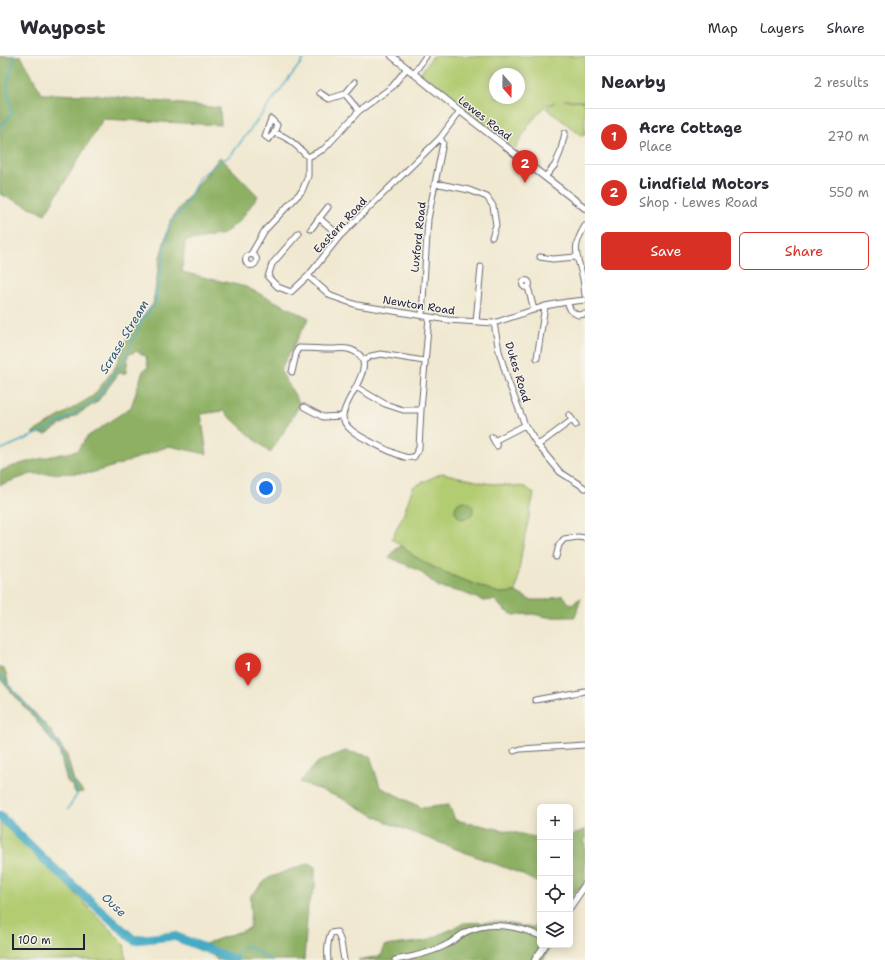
<!DOCTYPE html>
<html lang="en">
<head>
<meta charset="utf-8">
<style>
  body { margin:0; font-family:"Shantell Sans",sans-serif; background:#f2f2f3; color:#2b2b33 }
  .controls { position:absolute; right:12px; bottom:12px; display:grid; overflow:hidden; border-radius:6px; box-shadow:0 2px 10px #0003 }
  .controls button { width:36px; height:36px; display:grid; place-items:center; padding:0; border:0; border-bottom:1px solid #e1e1e2; background:#fff; color:#2b2b33; font:20px sans-serif }
  .compass { position:absolute; left:489px; top:12px; width:36px; height:36px; border-radius:50%; background:#fff; box-shadow:0 2px 10px #0003; rotate:160deg }
  .scale { position:absolute; left:12px; bottom:10px; width:73px; box-sizing:border-box; padding-left:4px; border:2px solid #22223b; border-top:0; font-size:11px; line-height:14px; white-space:nowrap; color:#22223b; -webkit-text-stroke:3px #f7f3e8; paint-order:stroke }
  .you { position:absolute; left:266px; top:432px; width:14px; height:14px; margin:-10px; border:3px solid #fff; border-radius:50%; background:#1a73e8; box-shadow:0 0 0 6px #1a73e833 }
  .badge { display:grid; place-items:center; width:26px; height:26px; border-radius:50%; background:#d93025; color:#fff; font-size:13px; font-weight:700 }
  .pin { position:absolute; translate:-50% -33px; filter:drop-shadow(0 1px 2px #0008) }
  .pin::after { content:''; position:absolute; top:21px; width:14px; height:12px; background:inherit; clip-path:polygon(0 0,100% 0,50% 100%) }
  .list { margin:0; padding:0; list-style:none }
  h2 { display:flex; justify-content:space-between; align-items:center; height:52px; margin:0; padding:0 16px; font-size:17px }
  h2 small { font-size:13px; font-weight:400; color:#7c7c81 }
  .list li { display:grid; grid-template-columns:26px 1fr auto; gap:12px; align-items:center; box-sizing:border-box; height:56px; padding:0 16px; border-top:1px solid #e1e1e2 }
  .list b { display:block; font-size:15px; white-space:nowrap }
  .list p { margin:0; font-size:13px; white-space:nowrap; color:#7c7c81 }
  .list em { font-size:13px; font-style:normal; color:#7c7c81 }
  .actions { display:flex; gap:8px; padding:12px 16px }
  .actions a { flex:1; padding:9px 0; border:1px solid #d93025; border-radius:6px; text-align:center; font-size:14px; color:#d93025 }
  .actions .main { background:#d93025; color:#fff }
  .icon { flex:none; width:22px; height:22px; fill:none; stroke:currentColor; stroke-width:2; stroke-linecap:round; stroke-linejoin:round }
  .map { position:relative; flex:none; width:585px; height:904px; overflow:hidden }
  header { display:flex; align-items:center; gap:24px; box-sizing:border-box; height:56px; padding:0 20px; background:#fff; border-bottom:1px solid #e1e1e2 }
  header strong { font-size:19px }
  nav { display:flex; gap:22px; margin-inline-start:auto; font-size:14px }
  main { display:flex }
  aside { flex:1; background:#fff }
  .map>svg:first-child { display:block }
  .green { fill:#b2cc72; stroke:#6a7756; fill-rule:evenodd }
  .forest { fill:#8db064; stroke:#586950 }
  .lines { fill:none; stroke-linecap:round; stroke-linejoin:round }
  .stream { stroke:#44aac4; stroke-width:1.5 }
  .river { stroke:#44aac4; stroke-width:9 }
  .minor-casing { stroke:#6a676f; stroke-width:7 }
  .major-casing { stroke:#6a676f; stroke-width:8 }
  .minor { stroke:#fff; stroke-width:5 }
  .major { stroke:#fff; stroke-width:6 }
  .labels { text-anchor:middle; stroke-width:3; stroke-linejoin:round; paint-order:stroke }
  .street-label { font-size:11px; fill:#22223b; stroke:#f7f3e8 }
  .water-label { font-size:12px; font-style:italic; fill:#305872; stroke:#f7f3e8 }
</style>
</head>
<body>
<header>
<strong>Waypost</strong>
<nav><a>Map</a><a>Layers</a><a>Share</a></nav>
</header>
<main>
<div class="map">
<svg width="585" height="904" viewBox="0 0 585 904">
  <rect width="100%" height="100%" fill="#f7f3e8"/>
  <filter id="ink" filterUnits="userSpaceOnUse"><feTurbulence type="fractalNoise" baseFrequency=".025" numOctaves="2"/><feDisplacementMap in="SourceGraphic" scale="8" xChannelSelector="R" yChannelSelector="G"/><feConvolveMatrix kernelMatrix="1 2 1 2 8 2 1 2 1" color-interpolation-filters="sRGB"/></filter>
  <filter id="wash" filterUnits="userSpaceOnUse"><feTurbulence type="fractalNoise" baseFrequency=".012" numOctaves="4" result="noise"/><feDisplacementMap in="SourceGraphic" scale="16" xChannelSelector="R" yChannelSelector="G"/><feGaussianBlur stdDeviation="0.9" result="paint"/><feColorMatrix in="noise" values="0 0 0 0 0 0 0 0 0 0 0 0 0 0 0 0 0 1.4 0 .05"/><feComposite in="paint" operator="in"/></filter>
  <g filter="url(#wash)">
    <rect width="100%" height="100%" fill="#f0e8d0"/>
    <path class="green" d="M433,0H585V45L564,44L585,46V79L582,80L546,52L555,46L546,49L529,68L515,93L421,17ZM495,18H519V42H495Z
      M442,417L485,427L525,431L534,437L522,494L516,536L499,537L458,522L431,510L414,500L392,483L404,457L413,431Z
      M0,760L124,888L126,904H0Z"/>
    <path class="forest" d="M0,0H21L42,38L99,39L220,52L221,69L103,63L45,158L0,138Z
      M220,101L258,140L241,163L224,178L185,185L182,216L246,231L309,262L280,314L300,348L288,369L270,397L223,355L201,358L207,398L169,390L121,408L91,417L31,418L0,429V415C25,405 51,400 77,395L87,381L131,351L143,315L148,311L146,300L136,295L128,299L126,317H119L97,346L46,378L32,377L93,340L115,312L129,278L153,248L160,201L170,166L177,155Z
      M455 454a9 9 0 1 1 18 0a9 9 0 1 1-18 0Z
      M402,490L414,500L431,510L458,522L499,537L516,536L530,544H546L563,539L570,549L581,542L575,561H547L533,558L514,559L504,554L495,544L484,545L464,537L439,531L418,514L389,501L397,492Z
      M0,610L5,615L9,629L51,675L67,700L74,725L83,736L75,737L72,730L67,725L59,694L35,663L0,623Z
      M345,695L370,700L380,731L422,752L449,749L455,764L540,782V828L519,817L388,767L341,742L300,726L318,706Z
      M585,773V834L577,833L570,844V781Z
      M309,807L315,811V832L308,849L304,904H217L202,889L250,872L251,839L268,822Z
      M540,860V889H552L543,904H358L381,900L384,890L426,885L464,867L503,866L533,872Z"/>
    <g class="lines">
      <path class="stream" d="M0,72L12,57L7,28L14,5L13,0
        M0,394L46,374L69,361L96,343L121,309L145,260L155,249L170,166L183,154L200,120L231,99L306,0
        M0,619L36,660L60,692L69,720L78,737L68,753
        M234,904C236,897 241,892 248,890L271,904"/>
      <path class="river" d="M0,760L48,807L134,884L174,880L235,904"/>
    </g>
  </g>
  <g filter="url(#ink)">
    <g class="lines">
      <g class="minor-casing">
        <path id="minor" d="M414,17L426,0
          M320,37L329,43L345,38L355,26
          M345,38L359,55
          M274,77L277,69L271,63L265,80L269,83L274,77C288,80 298,91 308,101
          M545,121L555,109L560,97L565,77
          M435,127L469,134L487,141L493,150L496,169L492,181
          M319,162L340,180
          M585,170C570,194 578,199 583,223C584,228 584,234 585,239
          M311,173L328,151
          M299,177L272,208L268,221L278,231L291,236L308,220L340,180L440,82L460,55
          M251,198L265,174L302,135L308,120V101L324,93L359,55L392,31L407,12
          M245.5 204a5.5 5.5 0 1 1 11 0a5.5 5.5 0 1 1-11 0Z
          M540,201L553,203L576,201
          M308,220L331,240L357,249L448,264L494,267L545,250L567,246L585,244
          M522.5 228a3.5 3.5 0 1 1 7 0a3.5 3.5 0 1 1-7 0Z
          M528,231L534,254
          M567,246L571,255L578,259L585,258
          M422,260L428,163L443,87L440,82
          M476,266L481,211
          M494,267L499,295L508,325L525,369L537,388L560,416L585,432
          M537,302L545,250
          M363,305L371,300L381,298L424,305
          M292,316L297,294L299,292C310,292 321,293 332,293C337,293 343,292 348,293C385,303 344,341 343,360C343,372 360,380 369,385C377,389 396,399 405,401C407,402 411,401 414,401L419,392L421,354L429,261
          M356,331L385,348L403,354H421
          M304,351L323,361L343,360
          M569,359L576,369
          M492,381L497,390
          M494,385L525,369
          M537,388L541,387L572,364
          M556,501L559,489L564,483L578,481L585,482
          M535,644L585,635
          M514,695L520,693L585,689
          M328,904C327,894 327,886 331,877L337,876L341,886L344,904
          M395,904C412,901 432,897 448,888C455,884 461,878 468,875C491,865 518,870 540,880"/>
      </g>
      <g class="major-casing">
        <path id="major" d="M392,0L460,55L585,152
          M570,851L585,829
          M535,904L545,889"/>
      </g>
      <use href="#minor" class="minor"/>
      <use href="#major" class="major"/>
    </g>
  </g>
  <g class="labels">
    <g class="street-label">
      <text transform="translate(485 62) rotate(38)" y="4">Lewes Road</text>
      <text transform="translate(340 169) rotate(-47)" y="4">Eastern Road</text>
      <text transform="translate(418 181) rotate(-84)" y="4">Luxford Road</text>
      <text transform="translate(419 249) rotate(9)" y="4">Newton Road</text>
      <text transform="translate(518 316) rotate(73)" y="4">Dukes Road</text>
    </g>
    <g class="water-label">
      <text transform="translate(124 281) rotate(-59)" y="4">Scrase Stream</text>
      <text transform="translate(114 849) rotate(43)" y="4">Ouse</text>
    </g>
  </g>
</svg>
<div class="controls">
<button>+</button>
<button>−</button>
<button><svg class="icon" aria-label="locate" viewBox="0 0 24 24"><circle cx="12" cy="12" r="6"/><path d="M12 2v4M12 18v4M2 12h4M18 12h4"/></svg></button>
<button><svg class="icon" aria-label="layers" viewBox="0 0 24 24"><path d="M12 4l9 5-9 5-9-5zM3 14l9 5 9-5"/></svg></button>
</div>
<svg class="compass" viewBox="-18 -18 36 36"><path d="M0-13l5 13h-10z" fill="#e53935"/><path d="M0 13l5-13h-10z" fill="#7c7c81"/></svg>
<div class="scale">100 m</div>
<div class="you"></div>
<div class="pin badge" style="left:248px;top:630px">1</div>
<div class="pin badge" style="left:525px;top:127px">2</div>
</div>
<aside>
<h2>Nearby<small>2 results</small></h2>
<ul class="list">
<li><span class="badge">1</span><div><b>Acre Cottage</b><p>Place</p></div><em>270 m</em></li>
<li><span class="badge">2</span><div><b>Lindfield Motors</b><p>Shop · Lewes Road</p></div><em>550 m</em></li>
</ul>
<div class="actions"><a class="main">Save</a><a>Share</a></div>
</aside>
</main>
</body>
</html>
